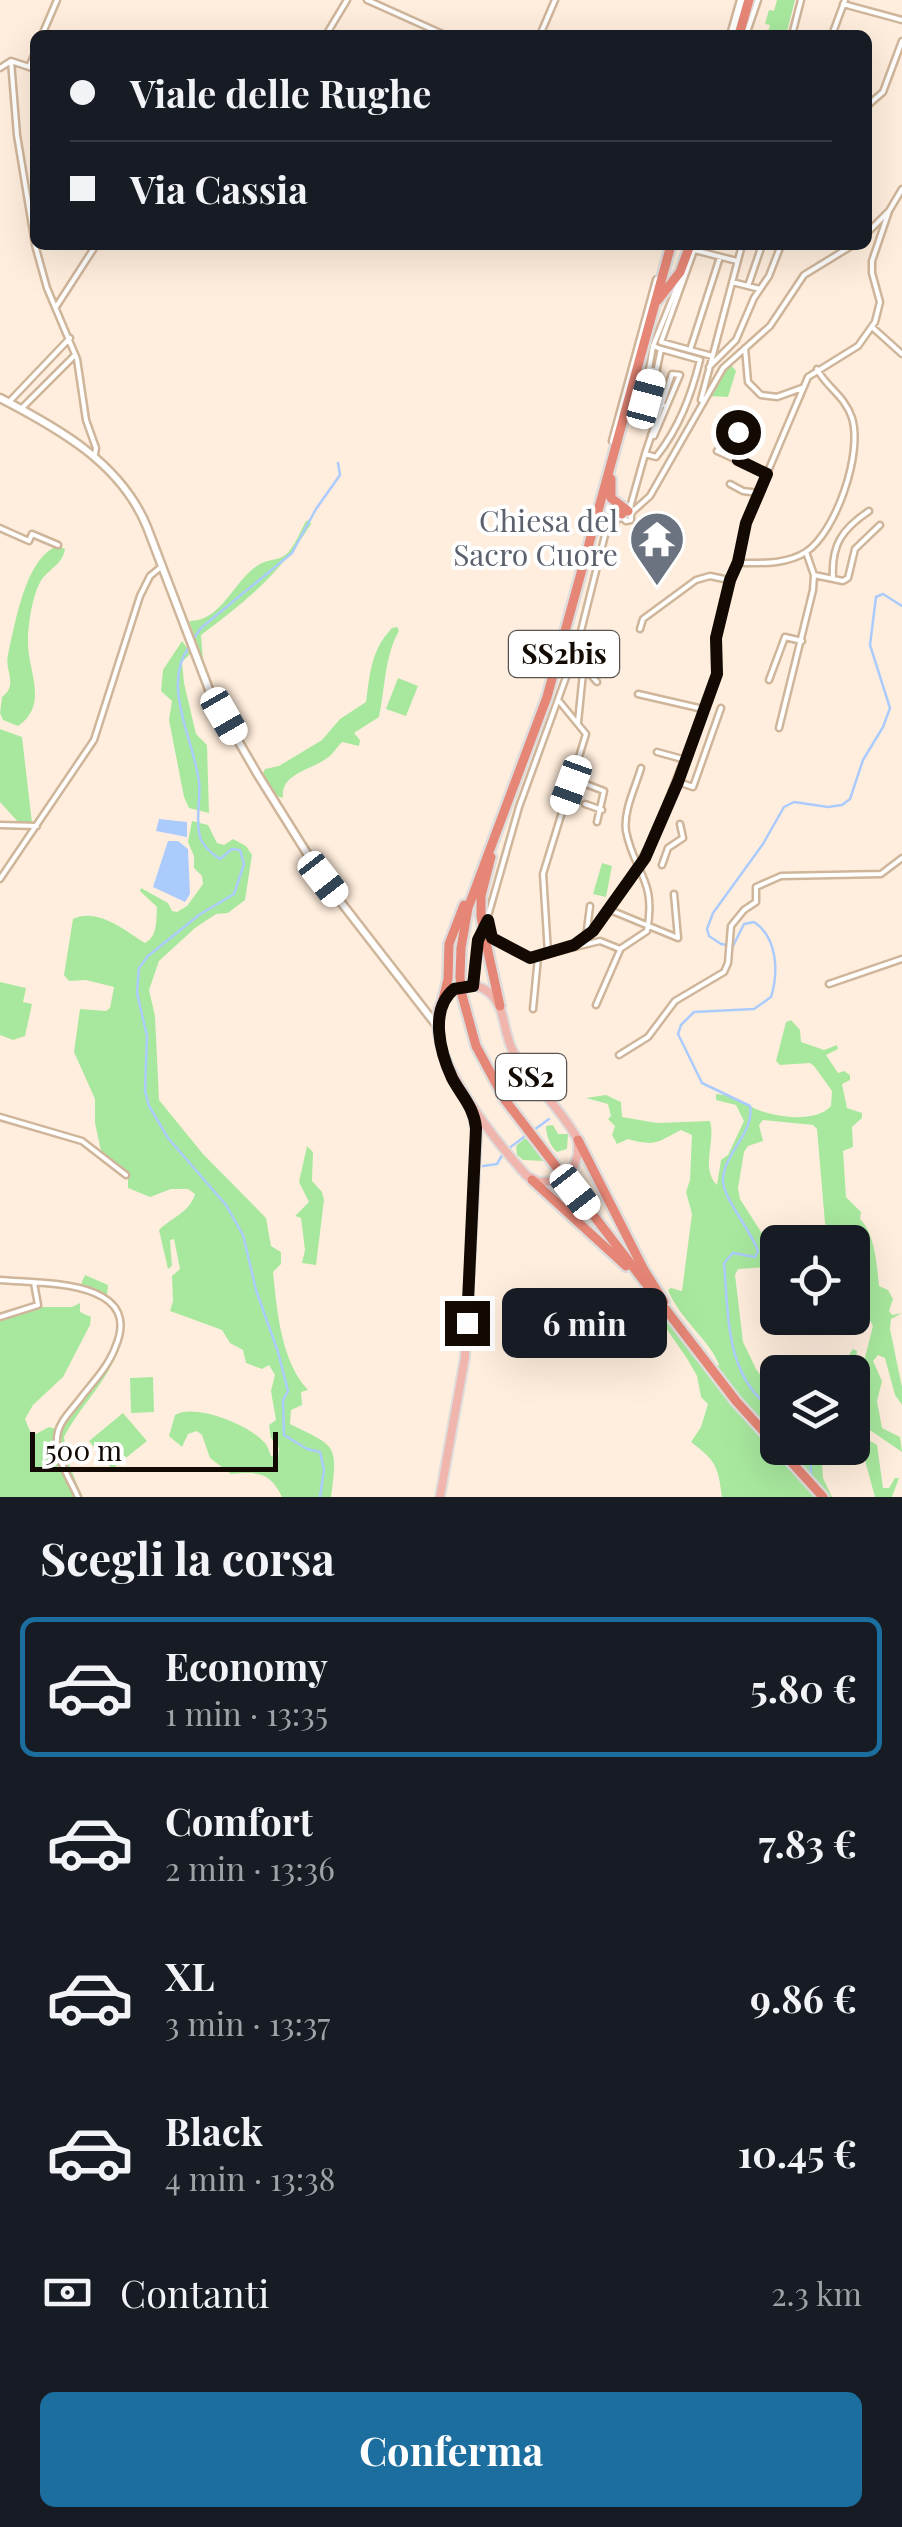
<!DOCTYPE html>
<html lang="it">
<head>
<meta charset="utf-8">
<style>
  :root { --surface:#171b24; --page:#20242c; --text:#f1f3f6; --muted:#9ea1a6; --line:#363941; --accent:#1c6e9f }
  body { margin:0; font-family:"Playfair Display",serif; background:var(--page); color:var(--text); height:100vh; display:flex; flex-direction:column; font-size:38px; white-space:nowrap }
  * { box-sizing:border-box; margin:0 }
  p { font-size:32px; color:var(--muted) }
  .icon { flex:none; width:55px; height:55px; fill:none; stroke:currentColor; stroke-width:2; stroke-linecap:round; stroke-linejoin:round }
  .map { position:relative; height:1497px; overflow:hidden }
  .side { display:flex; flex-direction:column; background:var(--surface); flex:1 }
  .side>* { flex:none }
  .guide { position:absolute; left:30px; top:30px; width:842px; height:220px; border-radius:15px; box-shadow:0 10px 40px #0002; display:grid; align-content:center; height:220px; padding:0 40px; background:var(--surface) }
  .buttons { position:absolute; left:760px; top:1225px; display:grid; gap:20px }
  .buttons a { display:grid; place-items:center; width:110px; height:110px; border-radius:15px; background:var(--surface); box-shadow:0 10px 40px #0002; font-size:50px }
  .scale { position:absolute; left:30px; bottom:25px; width:248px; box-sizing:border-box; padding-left:10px; border:5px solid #120a03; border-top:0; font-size:28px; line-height:35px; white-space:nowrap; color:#120a03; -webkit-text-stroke:8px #fff; paint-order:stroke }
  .end { position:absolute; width:45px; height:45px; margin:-22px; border:12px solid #120a03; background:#fff; box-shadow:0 0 0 5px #fff }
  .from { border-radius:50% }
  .bubble { position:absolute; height:70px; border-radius:15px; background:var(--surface); box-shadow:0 10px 40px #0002; font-size:32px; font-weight:700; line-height:70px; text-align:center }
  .car { position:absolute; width:30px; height:60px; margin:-30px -15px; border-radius:12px; box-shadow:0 0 8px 2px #0007; background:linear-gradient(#fff 24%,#345 0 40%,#fff 0 76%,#345 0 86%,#fff 0) }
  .guide b { display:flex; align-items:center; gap:35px; height:95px; font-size:38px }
  .guide b+b { border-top:2px solid var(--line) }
  .guide i { width:25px; height:25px; background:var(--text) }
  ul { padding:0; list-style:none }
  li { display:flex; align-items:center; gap:30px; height:140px; margin:0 20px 15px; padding:0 20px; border:5px solid transparent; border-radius:15px }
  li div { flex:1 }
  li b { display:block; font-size:38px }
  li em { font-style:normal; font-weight:700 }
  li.on { border-color:var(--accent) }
  li>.icon { width:90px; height:90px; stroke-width:1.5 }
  h2 { padding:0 40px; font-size:45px; line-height:120px }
  .pay { display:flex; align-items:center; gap:25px; height:110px; padding:0 40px; font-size:38px }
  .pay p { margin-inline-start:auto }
  .button { display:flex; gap:20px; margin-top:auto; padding:20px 40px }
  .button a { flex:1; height:115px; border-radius:15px; background:var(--accent); color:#fff; font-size:40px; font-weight:700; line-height:115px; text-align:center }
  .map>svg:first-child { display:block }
</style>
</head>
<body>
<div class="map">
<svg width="902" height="1497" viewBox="0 0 902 1497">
  <rect width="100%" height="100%" fill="#fed"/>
  <path fill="#a8e89e" d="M777 0H795L786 35H767L770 25 765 24 769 10 774 11Z
    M731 365 736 371 728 397 707 396 722 373Z
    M310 520 311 524C281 572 247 601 201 635L203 660 189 621C223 622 235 576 262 563 273 558 282 561 290 550 297 541 301 530 306 521Z
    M59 546 65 549C63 563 51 568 42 579 33 592 28 624 28 640 27 671 50 704 18 726L3 720 0 713 2 697C19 684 4 671 8 655 15 625 26 554 59 546Z
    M397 627 399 631C385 654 385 689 379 717L354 733 360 740 359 746 342 742C338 746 335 751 331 755 315 770 280 772 283 798L274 795 263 773 265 769 279 766 322 740 340 719 366 702C370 673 371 650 392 628Z
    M182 641 191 653 182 662 184 683 196 734 207 745 209 813 189 808 184 797 169 720 172 701 161 691 163 670Z
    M398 678 418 686 406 716 386 709Z
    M0 729 22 737 32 823 18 822 0 802Z
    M192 821 208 825 217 843 224 845 233 839 246 846 252 855 245 900 228 913 216 914 195 928 159 961 149 990 155 1016 159 1100 203 1154 266 1218 271 1246 281 1252V1264L273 1272C277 1311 281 1361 308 1390L301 1392 302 1405 291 1410 290 1424C337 1447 338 1444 331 1497H282C270 1471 257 1472 231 1474L210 1458 202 1435 197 1431 188 1434 182 1447 169 1436 175 1415C195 1403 249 1425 264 1442 268 1446 269 1451 271 1456L278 1458 279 1448 271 1438 269 1425 276 1420 271 1391 275 1375 269 1365 262 1369 246 1363 243 1350 230 1343 222 1330 170 1311 173 1301 172 1276 180 1269 174 1239 170 1240 172 1266 168 1269 159 1230C171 1218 190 1212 195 1194L188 1189H171L150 1197 128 1188V1174L101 1151 95 1123V1099L74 1052 80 1009 106 1011 110 1008 114 987 86 980 69 981 64 975 73 919C97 907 125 930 145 943 158 936 156 920 157 907L140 891 141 888 168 903 172 911 177 912 187 906 203 884 202 876 194 868V856L188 842Z
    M602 863 612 866 606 897 593 894Z
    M0 982 26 988 23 1002 32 1004 25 1036 13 1040 0 1035Z
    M791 1020 800 1030 801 1042 824 1050 837 1045 838 1049 826 1055 838 1073 844 1071 850 1075V1080L842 1084 847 1108 862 1113V1118L852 1127 853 1147 843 1151 846 1197 861 1212 860 1219C875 1234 877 1265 879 1286L888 1290 893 1299 889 1311 892 1315 902 1313 891 1319 890 1329 902 1387V1405L895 1395 885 1358 878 1355 873 1361 882 1381 877 1401 882 1428 900 1437 902 1452 858 1422 852 1372H837L853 1349 857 1351 855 1366 862 1369 873 1326 853 1289 852 1242H834L825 1223 817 1129 813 1125 763 1120 759 1125 763 1141 748 1146 744 1152 738 1188 740 1199 763 1235 778 1242 773 1262 767 1267 738 1269 735 1275 743 1342 756 1369 777 1398 778 1448H821L823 1478 832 1497H722C718 1466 716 1461 691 1442L701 1427 708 1404 701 1397 697 1376 688 1360 644 1296 647 1293 652 1296 711 1370 719 1365C711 1342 679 1318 668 1290L671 1288 682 1291 692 1214 686 1192 690 1180 692 1135 681 1130C657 1142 656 1147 628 1139L617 1144 612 1135 615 1126 608 1119 611 1116 608 1104 586 1098 606 1095 621 1102 622 1117 657 1123 710 1121C716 1144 700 1167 717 1185L721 1160 728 1155 744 1121 736 1105 716 1100V1094C740 1096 744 1105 761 1111 780 1118 817 1122 831 1106L832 1091 814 1066 810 1063 780 1065 776 1061 786 1022Z
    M553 1125 558 1134H568L567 1149 557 1152C550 1146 546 1135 546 1126Z
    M532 1138 544 1156 543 1161 523 1160 517 1155 516 1146 524 1139Z
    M307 1146 313 1152 312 1181 322 1192 324 1200 316 1265 302 1263 305 1250 301 1218 295 1216 309 1202 299 1182Z
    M85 1275 108 1285 107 1295C148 1348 88 1390 64 1437L67 1459 82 1497H0V1319L39 1307H72L80 1303V1312L91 1317 90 1325 63 1377 33 1405 25 1419 32 1436 49 1427 60 1430C83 1399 138 1345 113 1306 106 1293 96 1288 81 1284Z
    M153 1377 154 1412 131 1413 130 1378Z
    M123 1413 147 1441 112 1469 89 1441Z
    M853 1431 877 1445 883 1488H889L895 1478H899L892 1497H875L863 1453 848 1448H852Z"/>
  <path fill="#accbfd" d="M159 819 187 822V837L156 831Z
    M168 841H178L188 849 190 894 185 902 153 887Z"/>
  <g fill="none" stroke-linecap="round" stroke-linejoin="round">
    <path stroke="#accbfd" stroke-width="2.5" d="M192 641 201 628 292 553 316 509 340 475 338 463
      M189 647C161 686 194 740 199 782 201 801 195 818 200 837 202 845 213 855 220 859L232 849 240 850 244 864 234 894 199 915 148 956 139 968 137 993 147 1036 145 1091 149 1106 168 1138 226 1205 243 1235 256 1290 278 1352 288 1391 283 1400 284 1435 307 1449 320 1452 324 1470 320 1497
      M534 1130 549 1119
      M483 1166 497 1164 504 1152 528 1134
      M778 1413C725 1381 729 1319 724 1263L733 1253 755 1257 758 1251C751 1230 722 1197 723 1180 724 1152 755 1133 750 1106L702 1083 678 1034 681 1025 694 1012 754 1009 771 997C779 971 777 937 754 922L744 924 733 946 721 944 709 936 707 929 713 913 763 844 784 807 794 802 828 807 842 805 850 799 863 760 883 727 890 708 870 645 876 597 883 594 902 606
      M810 1448 811 1476
      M810 1489 815 1497"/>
    <g stroke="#cfb59a" stroke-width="9">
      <path id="street" d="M367 0 445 35
        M843 4 902 20
        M42 35 57 0
        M326 35 347 0
        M540 35 555 0
        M746 35 758 0
        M792 35 801 0
        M832 35 845 0
        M11 61 17 135 35 244
        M29 67 35 53
        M0 68 11 61 35 69
        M868 105 883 92 902 41
        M868 232 889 211
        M35 245 47 288 77 359 86 420 96 448 95 454
        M696 245 661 342 712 356
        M694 250 737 261
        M732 282 760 289
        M748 286 762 245
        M56 307 96 245
        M872 327 902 354
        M653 346 681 277
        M745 348 748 382 761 395 777 397 802 388
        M661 349 700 360C691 396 679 428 656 457L645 454 672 374
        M690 350 720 257
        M709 367 736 340 754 298 769 276 781 245
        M657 368 661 349
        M657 371 649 369 653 346 661 349
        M645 399 643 393 649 369
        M645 399 653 370
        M645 399 663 405
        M701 400 742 245
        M9 402 70 338
        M21 409 74 356
        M737 417 734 425 745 438 738 461
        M651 435 654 436 680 375 672 374
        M717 451 767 474
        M730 484 743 491 759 493
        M629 511 645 454
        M622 517 626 521 631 520V513L650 496 723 368 770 326 804 275 853 245
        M0 528 29 541 32 534 58 545
        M738 563C759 563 786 565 806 552 836 532 863 453 852 418 845 396 827 388 817 369
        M814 575 843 581 848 578 855 549 880 525
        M833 578C831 545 842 529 869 511
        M640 629 643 619 696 580 710 576 729 580
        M769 680 785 637 802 641
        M638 694 703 709
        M578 722 583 673H589L597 682
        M779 728 813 590 814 575 806 552
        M657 752 686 760
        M573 779 604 791 597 822
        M678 782 693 787 721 708
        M585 804 602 810
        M0 825 37 826
        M662 865 668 848 683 838 680 824
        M0 879 94 740 140 596 150 576 161 567
        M610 910 678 938 674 894
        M486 923 519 807 577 647 605 535 622 514
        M488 924 492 938 530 958 600 941 620 949 647 931C657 879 634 873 626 831 623 811 636 786 641 768
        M586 938 590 906
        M574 945 593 931 610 910 653 840 717 674V638L746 523 808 377 858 346 875 322 880 302 872 273V261L889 211 902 189
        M548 953 543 874 586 734 559 701
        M829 984 902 959
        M473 985 481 931
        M596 1005 620 950
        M533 1009 538 957
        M619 1055 648 1037 675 1001 724 972 728 963 731 926 744 910 756 902V887L781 876 881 874 902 858
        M0 1117 82 1141 126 1175
        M0 1280C39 1284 146 1278 115 1348 108 1367 92 1383 80 1399 71 1411 57 1423 57 1439 55 1457 71 1481 78 1497
        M0 1317 38 1305 34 1283"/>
    </g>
    <g stroke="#cfb59a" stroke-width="11">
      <path id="secondary" d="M731 35 741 0
        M0 398C58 428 121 463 147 527L210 692 258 775 323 879 437 1026
        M613 441 657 280"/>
    </g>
    <g stroke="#dedddc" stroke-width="12">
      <path id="primary" d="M555 1181 539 1182 527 1176C500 1146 401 1030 451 991 461 983 476 983 487 991 507 1005 502 1033 514 1053 532 1084 561 1108 578 1140V1154L574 1166
        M440 1497 465 1357 477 1136 472 1110"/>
    </g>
    <g stroke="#dedddc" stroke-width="14">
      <path id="highway" d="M739 35 749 0
        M658 300 680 272 690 245
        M611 479V498L628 511
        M598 529 615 512 622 514
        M481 916V896L491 857
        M485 938 500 1006
        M460 977 461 948 468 908 547 697 671 245
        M462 995 476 1046 505 1100 736 1401 823 1497
        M443 999 448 979 449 944 464 905
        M578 1140 644 1270 664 1302
        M532 1180 626 1266"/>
    </g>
    <use href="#street" stroke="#fff" stroke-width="4"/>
    <use href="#secondary" stroke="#fff" stroke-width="6"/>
    <use href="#primary" stroke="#f0b6ad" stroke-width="8"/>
    <use href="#highway" stroke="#e68676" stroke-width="9"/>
    <g stroke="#dedddc" stroke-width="12" stroke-linecap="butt">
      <path id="primary-bridge" d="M555 1181 574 1166"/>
    </g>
    <g stroke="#dedddc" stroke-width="14" stroke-linecap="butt">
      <path id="highway-bridge" d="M481 916 485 938
        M460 977 462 995"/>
    </g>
    <use href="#primary-bridge" stroke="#f0b6ad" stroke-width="8"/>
    <use href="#highway-bridge" stroke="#e68676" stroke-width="9"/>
  </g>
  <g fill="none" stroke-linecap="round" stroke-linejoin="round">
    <path stroke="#120a03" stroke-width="12" d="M467 1323 476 1128C474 1107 461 1095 452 1078 440 1052 429 1010 454 989L473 986 478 940 488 920 492 938 530 958 574 945 593 931 645 858 678 782 717 674 716 638 730 580 738 562 746 523 767 474 738 460 745 438 738 432"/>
  </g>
  <defs>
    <g id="temple-pin" transform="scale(2.875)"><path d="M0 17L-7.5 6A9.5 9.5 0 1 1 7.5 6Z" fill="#6b7280" stroke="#fff"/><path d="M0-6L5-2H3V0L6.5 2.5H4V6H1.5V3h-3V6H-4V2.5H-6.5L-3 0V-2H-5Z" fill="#fff"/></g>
  </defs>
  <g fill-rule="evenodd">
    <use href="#temple-pin" x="657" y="539"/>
  </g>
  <g text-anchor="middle" stroke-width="8" stroke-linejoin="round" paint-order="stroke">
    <g fill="#fff" stroke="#59544f" stroke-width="2.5">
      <rect x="509" y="631" width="110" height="46" rx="8"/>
      <rect x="496" y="1054" width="70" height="46" rx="8"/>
    </g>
    <g font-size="28" font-weight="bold" fill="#120a03">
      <text x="564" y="664">SS2bis</text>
      <text x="531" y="1087">SS2</text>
    </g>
    <g font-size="30" fill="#5b616d" stroke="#fff" text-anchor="end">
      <text x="618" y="532">Chiesa del<tspan x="618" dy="34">Sacro Cuore</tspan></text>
    </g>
  </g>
</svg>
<div class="buttons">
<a><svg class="icon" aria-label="locate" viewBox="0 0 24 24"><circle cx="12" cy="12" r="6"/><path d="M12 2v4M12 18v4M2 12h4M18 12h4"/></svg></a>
<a><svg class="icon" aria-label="layers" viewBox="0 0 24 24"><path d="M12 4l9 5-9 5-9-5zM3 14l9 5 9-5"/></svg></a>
</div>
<div class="scale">500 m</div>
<i class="end from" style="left:738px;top:432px"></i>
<i class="end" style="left:467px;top:1323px"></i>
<div class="bubble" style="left:502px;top:1288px;width:165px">6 min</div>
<i class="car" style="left:646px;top:399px;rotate:15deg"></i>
<i class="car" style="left:224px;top:716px;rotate:150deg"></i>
<i class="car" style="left:571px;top:785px;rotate:200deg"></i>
<i class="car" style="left:323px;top:879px;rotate:142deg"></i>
<i class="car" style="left:575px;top:1192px;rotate:142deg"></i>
<div class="guide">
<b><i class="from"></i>Viale delle Rughe</b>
<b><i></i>Via Cassia</b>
</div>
</div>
<section class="side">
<h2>Scegli la corsa</h2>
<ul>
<li class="on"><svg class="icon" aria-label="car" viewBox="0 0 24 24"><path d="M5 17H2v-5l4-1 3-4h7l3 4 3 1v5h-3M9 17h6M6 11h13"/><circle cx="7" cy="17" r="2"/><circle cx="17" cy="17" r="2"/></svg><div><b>Economy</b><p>1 min · 13:35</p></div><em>5.80 €</em></li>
<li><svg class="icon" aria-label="car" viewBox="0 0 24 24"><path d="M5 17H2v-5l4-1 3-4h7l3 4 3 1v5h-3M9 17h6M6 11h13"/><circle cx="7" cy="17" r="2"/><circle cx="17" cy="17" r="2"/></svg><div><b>Comfort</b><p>2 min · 13:36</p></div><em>7.83 €</em></li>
<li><svg class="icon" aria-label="car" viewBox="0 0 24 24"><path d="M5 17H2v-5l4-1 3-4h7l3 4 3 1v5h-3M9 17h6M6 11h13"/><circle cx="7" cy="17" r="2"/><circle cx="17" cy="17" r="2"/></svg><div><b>XL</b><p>3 min · 13:37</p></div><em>9.86 €</em></li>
<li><svg class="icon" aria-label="car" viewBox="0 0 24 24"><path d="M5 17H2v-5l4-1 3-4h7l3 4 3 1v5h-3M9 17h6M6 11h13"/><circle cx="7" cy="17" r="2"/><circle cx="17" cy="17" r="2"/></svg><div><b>Black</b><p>4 min · 13:38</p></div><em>10.45 €</em></li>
</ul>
<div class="pay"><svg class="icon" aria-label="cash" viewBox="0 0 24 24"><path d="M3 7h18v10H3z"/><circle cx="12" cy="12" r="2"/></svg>Contanti<p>2.3 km</p></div>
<div class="button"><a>Conferma</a></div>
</section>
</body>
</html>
